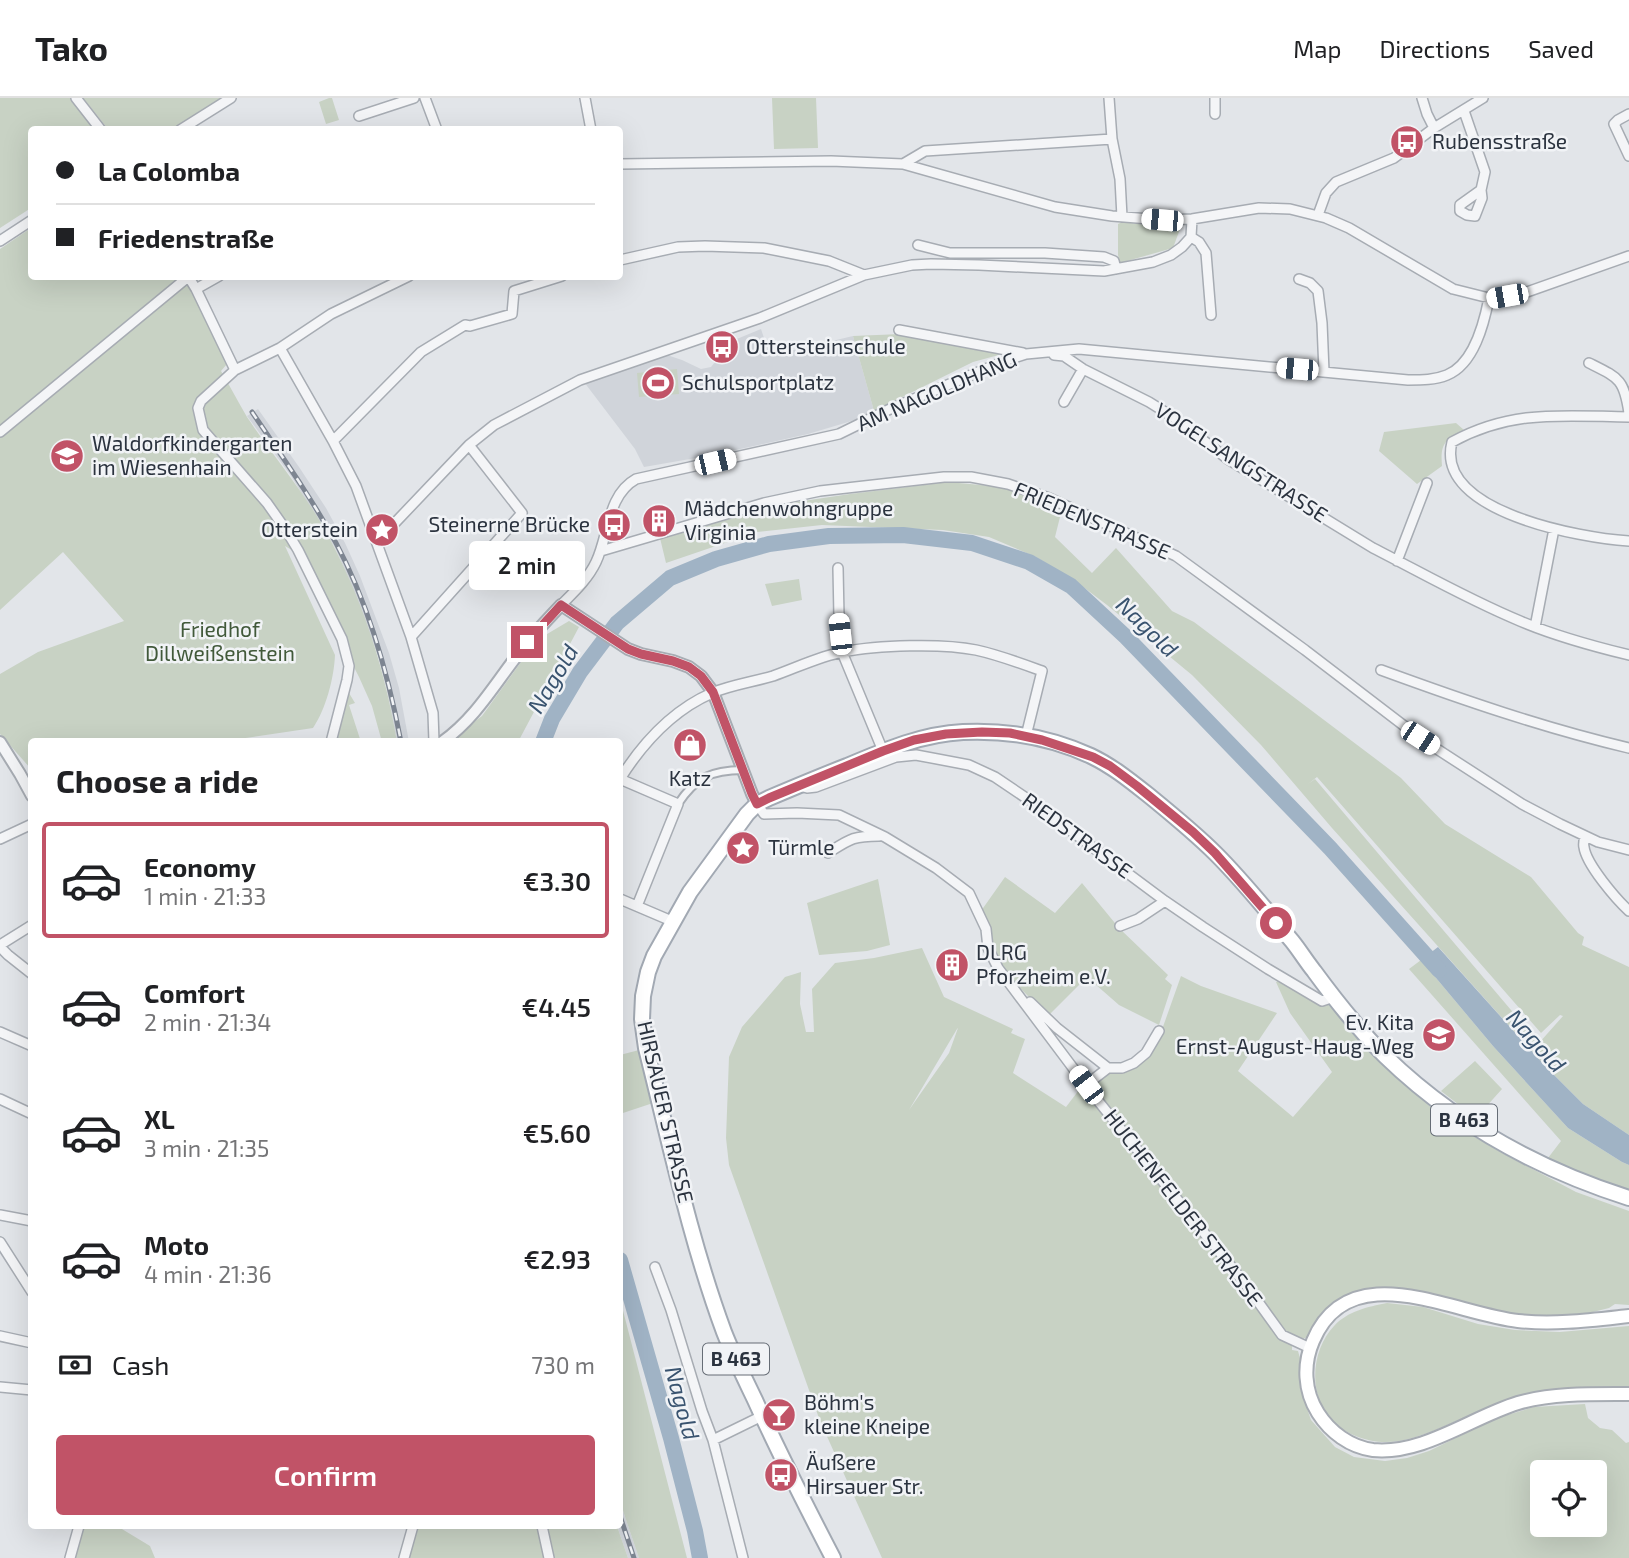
<!DOCTYPE html>
<html lang="en">
<head>
<meta charset="utf-8">
<style>
  :root { --surface:#fff; --page:#f2f2f2; --text:#202124; --muted:#757577; --line:#e0e0e0; --accent:#c15367 }
  body { margin:0; font-family:"Exo 2",sans-serif; background:var(--page); color:var(--text); height:100vh; display:flex; flex-direction:column; font-size:26px; white-space:nowrap }
  * { box-sizing:border-box; margin:0 }
  p { font-size:23px; color:var(--muted) }
  .icon { flex:none; width:38px; height:38px; fill:none; stroke:currentColor; stroke-width:2; stroke-linecap:round; stroke-linejoin:round }
  .map { position:relative; flex:1; overflow:hidden }
  .side { position:absolute; left:28px; top:640px; width:595px; height:791px; display:flex; flex-direction:column; background:var(--surface); border-radius:7px; box-shadow:0 7px 28px #0002 }
  .side>* { flex:none }
  .banner { position:absolute; left:28px; top:28px; width:595px; height:154px; border-radius:7px; box-shadow:0 7px 28px #0002; display:grid; align-content:center; height:154px; padding:0 28px; background:var(--surface) }
  .tools { position:absolute; left:1530px; top:1362px; display:grid; gap:14px }
  .tools a { display:grid; place-items:center; width:77px; height:77px; border-radius:7px; background:var(--surface); box-shadow:0 7px 28px #0002; font-size:35px }
  .end { position:absolute; width:32px; height:32px; margin:-16px; border:9px solid #c15367; background:#fff; box-shadow:0 0 0 4px #fff }
  .from { border-radius:50% }
  .bubble { position:absolute; height:49px; border-radius:7px; background:var(--surface); box-shadow:0 7px 28px #0002; font-size:23px; font-weight:600; line-height:49px; text-align:center }
  .car { position:absolute; width:21px; height:42px; margin:-21px -10px; border-radius:9px; box-shadow:0 0 5px 2px #0007; background:linear-gradient(#fff 24%,#345 0 40%,#fff 0 76%,#345 0 86%,#fff 0) }
  .banner b { display:flex; align-items:center; gap:24px; height:66px; font-size:26px }
  .banner b+b { border-top:2px solid var(--line) }
  .banner i { width:18px; height:18px; background:var(--text) }
  ul { padding:0; list-style:none }
  li { display:flex; align-items:center; gap:21px; height:116px; margin:0 14px 10px; padding:0 14px; border:4px solid transparent; border-radius:7px }
  li div { flex:1 }
  li b { display:block; font-size:26px }
  li em { font-style:normal; font-weight:600 }
  li.on { border-color:var(--accent) }
  li>.icon { width:63px; height:63px; stroke-width:1.5 }
  h2 { padding:0 28px; font-size:32px; line-height:84px }
  .pay { display:flex; align-items:center; gap:18px; height:77px; padding:0 28px; font-size:26px }
  .pay p { margin-inline-start:auto }
  .button { display:flex; gap:14px; margin-top:auto; padding:14px 28px }
  .button a { flex:1; height:80px; border-radius:7px; background:var(--accent); color:#fff; font-size:28px; font-weight:600; line-height:80px; text-align:center }
  header { display:flex; align-items:center; gap:42px; box-sizing:border-box; height:98px; padding:0 35px; background:var(--surface); border-bottom:2px solid var(--line) }
  header strong { font-size:33px }
  nav { display:flex; gap:38px; margin-inline-start:auto; font-size:24px }
  .map>svg:first-child { display:block }
</style>
</head>
<body>
<header>
<strong>Tako</strong>
<nav><a>Map</a><a>Directions</a><a>Saved</a></nav>
</header>
<div class="map">
<svg width="1629" height="1460" viewBox="0 0 1629 1460">
  <rect width="100%" height="100%" fill="#e2e5e9"/>
  <path fill="#d0d4da" d="M761 231 768 252H794L853 238 874 313 855 322 808 336 713 357 644 369 635 351 584 284 645 263 667 257 682 262 701 271 711 269 732 243Z
    M258 311 299 369 326 410 345 445 360 478 389 555 399 590 409 644H397L387 592 378 558 349 481 335 450 291 378 247 318Z
    M620 1404 639 1460H628L617 1428H620Z"/>
  <path fill="#c8d2c4" fill-rule="evenodd" d="M0 0H72L96 31 32 32 31 110 0 130Z
    M83 0H225L172 32 108 31Z
    M329 0H332L339 22 326 26 319 4Z
    M772 0H816L818 50 774 51Z
    M1122 124 1180 131 1173 150 1120 165 1118 157V126Z
    M31 130 32 178 184 179 0 332V151Z
    M188 184 227 266 221 273C230 288 238 304 247 319 269 352 294 382 315 415 357 484 384 564 397 644H382L372 608 359 579 295 454 285 448 335 557C334 580 326 611 313 630L218 644H32L31 671 0 636V576L38 554 124 523 63 454 0 512V336Z
    M901 236 1006 255 973 264 874 313 853 238Z
    M677 271 679 296 639 299 637 275Z
    M1456 325 1464 332C1445 341 1440 346 1442 368L1417 386 1379 353 1384 334Z
    M948 384 1002 389 1035 402 1061 415 1055 439 1092 475 1116 450 1172 513 1194 524 1401 680 1445 726 1531 779 1578 835 1584 839 1582 847 1629 869V1037L1583 1006 1546 969 1332 730 1261 647 1192 577 1107 507 1074 482 1036 459 989 439 943 432 822 427 757 434 666 465 660 440 770 408 850 396ZM1317 679 1541 935 1560 917 1563 918 1539 945 1315 681 1308 686Z
    M799 481 802 502 772 508 765 486Z
    M569 523 579 529 518 644H447L482 618 537 542Z
    M349 595 355 605 349 607 361 644H337L348 596Z
    M1005 779 1055 815 1082 785 1119 830 1168 877 1165 881 1172 887 1159 927 1119 907 1087 879 1048 918 1010 880 998 861 981 813Z
    M878 781 890 847 867 853 819 857 807 805Z
    M922 850 944 899 1013 931 1011 935 1025 941 1013 975 1066 1009 1082 988 1109 973H1123L1140 966 1159 940 1181 878 1201 888 1277 915 1238 973 1293 1019 1332 974 1290 915 1276 884 1281 882 1327 905 1350 931 1441 1019 1502 1055 1576 1094 1629 1113V1207L1615 1206 1609 1210 1589 1215 1549 1218 1513 1216 1402 1190 1376 1189 1357 1194 1341 1202 1325 1215 1307 1239 1292 1246V1252L1298 1253 1300 1260V1290L1311 1322 1335 1349 1354 1359 1385 1363 1407 1360 1429 1353 1497 1320 1534 1309 1585 1306 1588 1320 1600 1330 1612 1332 1626 1345 1629 1344V1460H882L820 1323 729 1067 726 1040 729 959 742 929 785 879 801 874 800 906 806 934H814L812 891 835 865 874 860ZM958 930 949 955 909 1012 957 931ZM1542 1374H1594V1426H1542Z
    M1421 862 1493 948 1568 1030 1622 1064 1629 1067V1093L1605 1085 1548 1060 1561 1043 1409 871Z
    M643 951 656 1004 620 1016V957Z
    M1475 963 1502 991 1476 1020 1441 993Z
    M620 1201 687 1460H639L620 1404Z
    M1387 1205 1423 1209 1478 1226 1515 1232 1560 1234 1629 1228V1289C1590 1289 1551 1289 1513 1300 1473 1311 1422 1346 1382 1344 1362 1343 1339 1333 1327 1317 1308 1290 1313 1250 1334 1228 1348 1213 1367 1209 1387 1205Z
    M79 1428H117L150 1448 155 1460H70Z
    M417 1428H617L628 1460H409Z"/>
  <path fill="#a0b3c5" d="M1438 849 1546 969 1583 1006 1629 1037V1067L1622 1064 1568 1030 1493 948 1421 862Z"/>
  <g fill="none" stroke-linecap="round" stroke-linejoin="round">
    <path stroke="#a0b3c5" stroke-width="16" d="M543 644 552 621 580 574 617 525 670 480 716 461 769 446 829 438 903 437 972 445 1029 464 1071 488 1126 539 1330 750 1439 872
      M620 1162 671 1340 695 1433 700 1460"/>
    <g stroke="#a7acb3" stroke-width="10">
      <path id="pedestrian" d="M678 706C695 680 711 672 743 672"/>
    </g>
    <g stroke="#a7acb3" stroke-width="12">
      <path id="minor" d="M76 0 101 32
        M425 0 437 32
        M585 0 591 32
        M1109 0 1112 41 1120 81 1122 119
        M1215 0V16
        M1422 0 1427 16 1434 30
        M1464 13 1485 74 1481 92 1460 107V113L1467 117 1475 118 1482 100 1481 92
        M1629 16 1618 22 1614 26 1629 58
        M359 18 414 0
        M180 32 231 0
        M620 66 831 63 903 66 1055 109 1112 118 1162 122 1192 121 1259 110 1290 111 1326 120 1349 130 1453 191 1489 200 1524 195 1629 158
        M903 66 925 53 1112 41
        M1318 117 1326 95 1336 84 1394 60 1434 30 1483 0
        M1191 139 1199 144 1206 155 1211 217
        M0 143 32 122
        M918 147 950 155H1045L1104 159 1114 163 1116 171
        M620 162 678 149 705 148 764 150 829 163 864 177
        M188 178 196 191 235 272
        M1299 181 1310 185 1318 193 1322 225 1324 274
        M196 191 219 178
        M899 232 1023 255
        M280 250 331 216 409 178
        M1054 257 1064 258 1083 271 1149 304 1173 319 1229 362 1373 450C1422 475 1469 502 1520 523 1555 538 1592 548 1629 557
        M1589 265C1619 280 1624 281 1629 315
        M1064 304 1083 271
        M1629 319C1563 318 1512 311 1452 344 1434 414 1581 440 1629 443
        M0 334 188 179
        M333 343 421 254 465 227 470 228 512 216 514 193 562 178
        M391 429 384 424C376 425 375 428 375 436L380 441H385L390 437 391 429 469 347 494 327 580 282 760 220 864 177 912 167 931 166 979 167 1104 173 1153 164 1171 157 1182 149 1191 139 1192 121
        M601 453 764 405 820 393 944 379H971L1008 386 1049 400 1176 458 1305 552 1420 640 1457 664 1522 706 1560 726 1598 744 1629 752
        M1397 463 1427 385
        M838 470 839 519 842 554 883 653
        M561 507C574 494 588 481 596 464 609 437 607 397 636 381L839 336 890 311 1007 262 1026 256 1079 251 1408 282C1422 282 1435 282 1447 277 1474 266 1484 226 1489 200
        M1535 529 1554 431
        M411 539 522 415 469 347
        M1381 572C1463 602 1544 630 1629 650
        M331 644 347 582 349 568 342 541 298 452 286 432 267 405 203 332 198 310 201 303 235 272 280 250 333 343 356 388 411 539 433 615 434 644
        M620 681C642 646 673 612 712 595 731 587 753 584 773 578 796 570 820 558 843 554 877 547 943 545 976 552 999 557 1020 565 1042 573L1026 638
        M620 681 678 706 637 808
        M803 689 807 690 816 689 896 659 916 657 969 667 995 679 1032 704 1165 803 1203 829 1268 871 1322 903 1334 899
        M757 706 764 716 797 715 839 717 885 739 936 770 969 795 986 831 988 850 998 870 1091 994 1246 1187 1282 1237 1310 1250
        M1585 738C1584 742 1583 746 1584 749 1586 766 1616 801 1629 813
        M0 741 32 726
        M828 755C850 741 853 738 879 738
        M620 801 674 824
        M1120 828 1138 821 1165 803
        M0 847 32 827
        M0 849 8 857 32 876
        M1030 904 1057 930 1108 970H1122L1134 965 1146 955 1159 933
        M0 934 32 948
        M1086 987 1108 970
        M0 1001 32 1016
        M0 1117 32 1123
        M0 1144 32 1194
        M655 1169 671 1212 702 1313 713 1342 743 1460
        M0 1238 32 1245
        M0 1289 32 1292
        M713 1342 762 1318
        M542 1428 549 1460
        M70 1460 79 1428
        M404 1460 413 1428"/>
    </g>
    <g stroke="#a7acb3" stroke-width="14">
      <path id="tertiary" d="M0 644 20 676 32 698
        M442 644C479 618 499 578 528 544 538 531 550 519 561 507L628 551 641 556 673 563 689 569 701 578 713 594 752 696 757 706"/>
    </g>
    <g stroke="#a7acb3" stroke-width="16">
      <path id="secondary" d="M1629 1218C1592 1222 1555 1227 1518 1223 1453 1216 1350 1156 1313 1243 1303 1266 1304 1293 1318 1315 1330 1334 1350 1349 1373 1352 1423 1357 1472 1319 1518 1305 1553 1295 1593 1296 1629 1296"/>
    </g>
    <g stroke="#a2a9b3" stroke-width="18">
      <path id="primary" d="M833 1460C806 1408 779 1355 755 1302 744 1279 733 1257 724 1234 690 1142 670 1045 646 950L642 921 643 898 648 874 654 858 690 794 747 716 757 706 769 700C795 689 821 678 847 668 885 652 922 636 963 634 1007 632 1052 640 1091 658 1114 669 1133 685 1152 700 1174 718 1196 736 1216 756 1243 783 1268 814 1292 843 1300 853 1306 863 1314 873 1336 903 1359 932 1385 958 1454 1025 1538 1071 1629 1100"/>
    </g>
    <use href="#pedestrian" stroke="#f4f5f7" stroke-width="6"/>
    <use href="#minor" stroke="#f4f5f7" stroke-width="9"/>
    <use href="#tertiary" stroke="#f4f5f7" stroke-width="10"/>
    <use href="#secondary" stroke="#fff" stroke-width="12"/>
    <use href="#primary" stroke="#fff" stroke-width="14"/>
    <g stroke="#7d8591" stroke-width="5">
      <path id="rail" d="M252 314C281 357 311 399 336 445 369 507 388 575 401 644
        M620 1418 634 1460"/>
    </g>
    <use href="#rail" stroke="#f1f3f6" stroke-width="2.5" stroke-dasharray="8" stroke-linecap="butt"/>
  </g>
  <g fill="none" stroke-linecap="round" stroke-linejoin="round">
    <path stroke="#c15367" stroke-width="9" d="M527 544 561 507 628 551 641 556 673 563 689 569 701 578 713 594 752 696 757 706 769 700 883 653 914 642 946 636 982 634 1010 635 1042 642 1093 659 1110 668 1137 688 1193 734 1215 755 1276 825"/>
  </g>
  <defs>
    <g id="bus-disc" transform="scale(1.75)"><circle r="9.5" fill="#c15367" stroke="#f1f3f6"/><path d="M-5-6H5V4H4V6H2V4H-2V6H-4V4H-5ZM-3.5-4V0h7V-4ZM-3.5 1.2v1.5H-2V1.2ZM2 1.2v1.5H3.5V1.2Z" fill="#fff"/></g>
    <g id="stadium-disc" transform="scale(1.75)"><circle r="9.5" fill="#c15367" stroke="#f1f3f6"/><path d="M0-5a6.5 5 0 1 0 0 10a6.5 5 0 1 0 0-10ZM-3.5-1.8h7v3.6h-7Z" fill="#fff"/></g>
    <g id="school-disc" transform="scale(1.75)"><circle r="9.5" fill="#c15367" stroke="#f1f3f6"/><path d="M0-5L7-2L0 1L-7-2ZM-4 1L0 2.5L4 1V4Q0 6-4 4Z" fill="#fff"/></g>
    <g id="building-disc" transform="scale(1.75)"><circle r="9.5" fill="#c15367" stroke="#f1f3f6"/><path d="M-4-6H4V6H1V3H-1V6H-4ZM-2.5-4.3h1.7v1.8h-1.7ZM.8-4.3h1.7v1.8H.8ZM-2.5-1h1.7V.8h-1.7ZM.8-1h1.7V.8H.8Z" fill="#fff"/></g>
    <g id="sight-disc" transform="scale(1.75)"><circle r="9.5" fill="#c15367" stroke="#f1f3f6"/><path d="M0-6L1.8-2.2L6-1.7L2.9 1.2L3.7 5.4L0 3.3L-3.7 5.4L-2.9 1.2L-6-1.7L-1.8-2.2Z" fill="#fff"/></g>
    <g id="shop-disc" transform="scale(1.75)"><circle r="9.5" fill="#c15367" stroke="#f1f3f6"/><path d="M-5-2.5h2.3a2.7 3.5 0 0 1 5.4 0H5L5.5 6h-11ZM-1.5-2.5h3a1.5 2.3 0 0 0-3 0Z" fill="#fff"/></g>
    <g id="bar-disc" transform="scale(1.75)"><circle r="9.5" fill="#c15367" stroke="#f1f3f6"/><path d="M-6-5H6L.8 .8V4.5H3.5V6h-7V4.5H-.8V.8Z" fill="#fff"/></g>
  </defs>
  <g fill-rule="evenodd">
    <use href="#bus-disc" x="1407" y="44"/>
    <use href="#bus-disc" x="722" y="249"/>
    <use href="#stadium-disc" x="658" y="285"/>
    <use href="#school-disc" x="67" y="358"/>
    <use href="#building-disc" x="659" y="423"/>
    <use href="#bus-disc" x="614" y="427"/>
    <use href="#sight-disc" x="382" y="432"/>
    <use href="#shop-disc" x="690" y="647"/>
    <use href="#sight-disc" x="743" y="750"/>
    <use href="#building-disc" x="952" y="867"/>
    <use href="#school-disc" x="1439" y="937"/>
    <use href="#bar-disc" x="779" y="1317"/>
    <use href="#bus-disc" x="781" y="1377"/>
  </g>
  <g text-anchor="middle" stroke-width="5" stroke-linejoin="round" paint-order="stroke">
    <g fill="#f1f3f6" stroke="#666d76" stroke-width="2">
      <rect x="1431" y="1006.5" width="66" height="31" rx="5"/>
      <rect x="703" y="1245.5" width="66" height="31" rx="5"/>
    </g>
    <g font-size="19" font-weight="bold" fill="#2b333f">
      <text x="1464" y="1029">B 463</text>
      <text x="736" y="1268">B 463</text>
    </g>
    <g font-size="21" fill="#2b333f" stroke="#f1f3f6" text-anchor="start">
      <text x="1432" y="51">Rubensstraße</text>
      <text x="746" y="256">Ottersteinschule</text>
      <text x="682" y="292">Schulsportplatz</text>
      <text x="92" y="353">Waldorfkindergarten<tspan x="92" dy="24">im Wiesenhain</tspan></text>
      <text x="684" y="418">Mädchenwohngruppe<tspan x="684" dy="24">Virginia</tspan></text>
      <text x="590" y="434" text-anchor="end">Steinerne Brücke</text>
      <text x="358" y="439" text-anchor="end">Otterstein</text>
      <text x="690" y="688" text-anchor="middle">Katz</text>
      <text x="768" y="757">Türmle</text>
      <text x="976" y="862">DLRG<tspan x="976" dy="24">Pforzheim e.V.</tspan></text>
      <text x="1414" y="932" text-anchor="end">Ev. Kita<tspan x="1414" dy="24">Ernst-August-Haug-Weg</tspan></text>
      <text x="804" y="1312">Böhm's<tspan x="804" dy="24">kleine Kneipe</tspan></text>
      <text x="806" y="1372">Äußere<tspan x="806" dy="24">Hirsauer Str.</tspan></text>
    </g>
    <g font-size="21" fill="#2b333f" stroke="#f1f3f6">
      <text transform="translate(937 294) rotate(-23)" y="7">AM NAGOLDHANG</text>
      <text transform="translate(1241 365) rotate(33)" y="7">VOGELSANGSTRASSE</text>
      <text transform="translate(1092 423) rotate(23)" y="7">FRIEDENSTRASSE</text>
      <text transform="translate(1077 738) rotate(36)" y="7">RIEDSTRASSE</text>
      <text transform="translate(665 1014) rotate(77)" y="7">HIRSAUER STRASSE</text>
      <text transform="translate(1183 1110) rotate(52)" y="7">HUCHENFELDER STRASSE</text>
    </g>
    <g font-size="21" fill="#41593a" stroke="#f1f3f6">
      <text x="220" y="539">Friedhof<tspan x="220" dy="24">Dillweißenstein</tspan></text>
    </g>
    <g font-size="23" font-style="italic" fill="#39536f" stroke="#f1f3f6">
      <text transform="translate(1147 529) rotate(44)" y="8">Nagold</text>
      <text transform="translate(553 581) rotate(-59)" y="8">Nagold</text>
      <text transform="translate(1536 943) rotate(48)" y="8">Nagold</text>
      <text transform="translate(682 1305) rotate(75)" y="8">Nagold</text>
    </g>
  </g>
</svg>
<div class="tools">
<a><svg class="icon" aria-label="locate" viewBox="0 0 24 24"><circle cx="12" cy="12" r="6"/><path d="M12 2v4M12 18v4M2 12h4M18 12h4"/></svg></a>
</div>
<i class="end from" style="left:1276px;top:825px"></i>
<i class="end" style="left:527px;top:544px"></i>
<div class="bubble" style="left:469px;top:443px;width:116px">2 min</div>
<i class="car" style="left:1162px;top:122px;rotate:275deg"></i>
<i class="car" style="left:1507px;top:198px;rotate:260deg"></i>
<i class="car" style="left:1297px;top:271px;rotate:275deg"></i>
<i class="car" style="left:715px;top:364px;rotate:77deg"></i>
<i class="car" style="left:840px;top:536px;rotate:354deg"></i>
<i class="car" style="left:1420px;top:640px;rotate:123deg"></i>
<i class="car" style="left:1086px;top:987px;rotate:323deg"></i>
<div class="banner">
<b><i class="from"></i>La Colomba</b>
<b><i></i>Friedenstraße</b>
</div>
<section class="side">
<h2>Choose a ride</h2>
<ul>
<li class="on"><svg class="icon" aria-label="car" viewBox="0 0 24 24"><path d="M5 17H2v-5l4-1 3-4h7l3 4 3 1v5h-3M9 17h6M6 11h13"/><circle cx="7" cy="17" r="2"/><circle cx="17" cy="17" r="2"/></svg><div><b>Economy</b><p>1 min · 21:33</p></div><em>€3.30</em></li>
<li><svg class="icon" aria-label="car" viewBox="0 0 24 24"><path d="M5 17H2v-5l4-1 3-4h7l3 4 3 1v5h-3M9 17h6M6 11h13"/><circle cx="7" cy="17" r="2"/><circle cx="17" cy="17" r="2"/></svg><div><b>Comfort</b><p>2 min · 21:34</p></div><em>€4.45</em></li>
<li><svg class="icon" aria-label="car" viewBox="0 0 24 24"><path d="M5 17H2v-5l4-1 3-4h7l3 4 3 1v5h-3M9 17h6M6 11h13"/><circle cx="7" cy="17" r="2"/><circle cx="17" cy="17" r="2"/></svg><div><b>XL</b><p>3 min · 21:35</p></div><em>€5.60</em></li>
<li><svg class="icon" aria-label="car" viewBox="0 0 24 24"><path d="M5 17H2v-5l4-1 3-4h7l3 4 3 1v5h-3M9 17h6M6 11h13"/><circle cx="7" cy="17" r="2"/><circle cx="17" cy="17" r="2"/></svg><div><b>Moto</b><p>4 min · 21:36</p></div><em>€2.93</em></li>
</ul>
<div class="pay"><svg class="icon" aria-label="cash" viewBox="0 0 24 24"><path d="M3 7h18v10H3z"/><circle cx="12" cy="12" r="2"/></svg>Cash<p>730 m</p></div>
<div class="button"><a>Confirm</a></div>
</section>
</div>
</body>
</html>
